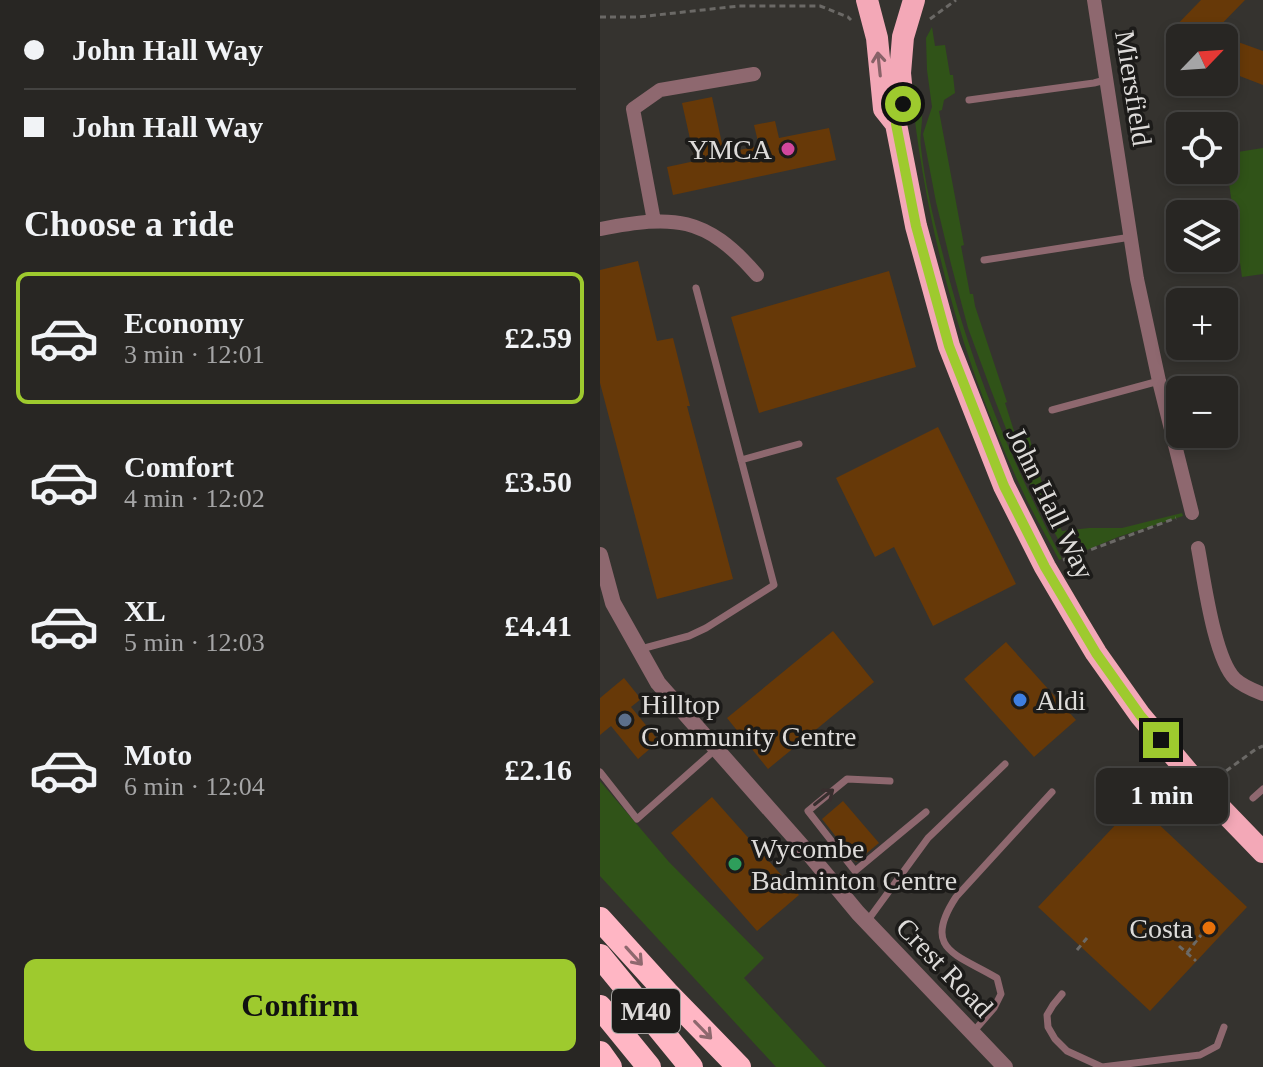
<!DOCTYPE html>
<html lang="en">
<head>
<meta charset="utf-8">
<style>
  :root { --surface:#282623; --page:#343230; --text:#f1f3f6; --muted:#a5a5a6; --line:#444341; --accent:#9eca2e }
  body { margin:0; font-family:"Times New Roman",serif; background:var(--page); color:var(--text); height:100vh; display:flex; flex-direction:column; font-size:30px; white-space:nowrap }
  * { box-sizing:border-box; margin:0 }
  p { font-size:26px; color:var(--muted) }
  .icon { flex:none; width:44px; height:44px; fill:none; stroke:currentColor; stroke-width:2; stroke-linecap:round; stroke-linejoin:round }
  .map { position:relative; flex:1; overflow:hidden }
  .drawer { display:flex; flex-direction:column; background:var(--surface); width:600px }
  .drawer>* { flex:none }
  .top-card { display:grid; align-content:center; height:176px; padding:0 24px; background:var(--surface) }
  .needle { width:52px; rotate:65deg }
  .fabs { position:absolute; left:566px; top:24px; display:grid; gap:16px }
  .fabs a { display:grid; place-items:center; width:72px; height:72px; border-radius:12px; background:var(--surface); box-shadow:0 4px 12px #0003,0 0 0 2px var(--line); font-size:40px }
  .end { position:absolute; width:36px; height:36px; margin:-18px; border:10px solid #9eca2e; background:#111; box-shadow:0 0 0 4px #111 }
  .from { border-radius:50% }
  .bubble { position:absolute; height:56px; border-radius:12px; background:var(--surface); box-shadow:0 4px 12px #0003,0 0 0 2px var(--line); font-size:26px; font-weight:700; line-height:56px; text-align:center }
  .top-card b { display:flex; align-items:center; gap:28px; height:76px; font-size:30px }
  .top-card b+b { border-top:2px solid var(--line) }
  .top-card i { width:20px; height:20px; background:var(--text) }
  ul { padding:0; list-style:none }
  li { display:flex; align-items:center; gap:24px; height:132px; margin:0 16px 12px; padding:0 8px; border:4px solid transparent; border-radius:12px }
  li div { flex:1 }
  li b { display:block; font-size:30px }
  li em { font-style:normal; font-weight:700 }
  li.on { border-color:var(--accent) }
  li>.icon { width:72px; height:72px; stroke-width:1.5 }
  h2 { padding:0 24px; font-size:36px; line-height:96px }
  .primary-button { display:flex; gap:16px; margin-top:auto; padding:16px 24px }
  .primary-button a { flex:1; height:92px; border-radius:12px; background:var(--accent); color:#111; font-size:32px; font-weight:700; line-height:92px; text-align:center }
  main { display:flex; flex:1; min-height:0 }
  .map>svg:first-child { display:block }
</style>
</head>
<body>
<main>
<section class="drawer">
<div class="top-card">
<b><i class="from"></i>John Hall Way</b>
<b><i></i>John Hall Way</b>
</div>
<h2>Choose a ride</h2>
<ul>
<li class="on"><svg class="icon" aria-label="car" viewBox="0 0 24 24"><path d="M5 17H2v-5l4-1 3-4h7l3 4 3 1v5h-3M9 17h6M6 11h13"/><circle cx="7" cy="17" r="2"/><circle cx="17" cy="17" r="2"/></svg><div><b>Economy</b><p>3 min · 12:01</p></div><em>£2.59</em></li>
<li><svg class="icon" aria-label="car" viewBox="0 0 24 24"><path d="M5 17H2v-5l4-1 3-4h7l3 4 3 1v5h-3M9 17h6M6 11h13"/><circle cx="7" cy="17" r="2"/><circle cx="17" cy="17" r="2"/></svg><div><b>Comfort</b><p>4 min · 12:02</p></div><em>£3.50</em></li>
<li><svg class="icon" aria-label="car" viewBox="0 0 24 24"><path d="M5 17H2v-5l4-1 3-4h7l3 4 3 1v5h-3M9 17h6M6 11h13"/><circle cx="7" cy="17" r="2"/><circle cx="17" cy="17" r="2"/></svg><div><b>XL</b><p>5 min · 12:03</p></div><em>£4.41</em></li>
<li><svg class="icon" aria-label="car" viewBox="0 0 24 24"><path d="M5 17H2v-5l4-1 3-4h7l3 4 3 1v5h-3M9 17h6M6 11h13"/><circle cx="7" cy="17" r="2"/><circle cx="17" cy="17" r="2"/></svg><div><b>Moto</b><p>6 min · 12:04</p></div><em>£2.16</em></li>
</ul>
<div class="primary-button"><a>Confirm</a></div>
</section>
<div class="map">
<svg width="663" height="1067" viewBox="0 0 663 1067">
  <rect width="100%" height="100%" fill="#35332f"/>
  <path fill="#305318" d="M332 27 335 46 345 45 350 75H353L355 93 344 100 342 110 339 111 364 245 361 246 370 294H373L375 306 407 402 405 403 415 434 428 432 445 494 462 531 489 528H522L582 513 583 516 518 537 468 558 441 507 415 452 391 390 368 328 351 264 336 202 323 134 332 107 327 70 326 38Z
    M316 85 317 93H320C321 99 322 106 322 112 323 124 319 136 321 148 325 183 333 217 342 251 369 361 410 458 462 559L459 560C447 537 433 514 422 490 362 363 325 226 311 86Z
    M663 148V274L642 277 625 154Z
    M0 781 69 862 164 958 144 978 226 1067H176L0 876Z"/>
  <path fill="#673908" d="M601 0H645L608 38H577L570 32Z
    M624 37 663 51V85L624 70Z
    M112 97 124 153 159 146 154 125 175 121 179 138 229 128 236 160 73 195 67 167 95 161 82 103Z
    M38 261 57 341 73 338 90 406H87L133 579 57 599 0 383V270Z
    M289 271 316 367 159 413 131 317Z
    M338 427 416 584 333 626 294 547 275 557 236 478Z
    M233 631 274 682 168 769 127 718Z
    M406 642 476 720 434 757 364 679Z
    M24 678 41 699 31 707 59 741 38 759 11 726 0 735V698Z
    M112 797 199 895 157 931 71 833Z
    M243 801 279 843 256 862 222 819Z
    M536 803 647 907 550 1011 438 907Z"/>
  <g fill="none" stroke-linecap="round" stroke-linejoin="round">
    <path stroke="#6b6966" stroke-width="3" stroke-dasharray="6 4" stroke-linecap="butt" d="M0 17H38L139 6H220L248 17 251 20
      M330 19 356 0
      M463 560 576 518
      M618 777 656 749 663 746
      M579 946 596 961
      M477 950 487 938
      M587 953 601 935"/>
    <path stroke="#8e686f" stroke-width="7" d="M369 100 494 83 505 80
      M384 260 531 237
      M452 410 559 381
      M141 460 199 444
      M41 649 89 636 106 628 174 585 96 288
      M0 772 37 819 116 749
      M290 781 247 779 208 811 255 871 326 812
      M653 798 663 789
      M268 920 328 838 405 764
      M462 994 453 1005 447 1015 448 1027 455 1039 467 1051 502 1067 600 1055 617 1046 624 1027
      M374 1031 394 1008 401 994 397 978C357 954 321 950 356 897L452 792"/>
    <path stroke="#8e686f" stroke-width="14" d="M494 0 537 279 559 381 592 513
      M54 221 33 109 60 90 154 74
      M0 229C74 215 105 215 157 275
      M598 548C604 579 614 658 635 679 644 687 653 690 663 694"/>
    <path stroke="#8e686f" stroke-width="16" d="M0 555 13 603 58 683 209 854 258 913 405 1067"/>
    <path stroke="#f3a8b7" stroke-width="22" d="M267 0 277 38 284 109 296 124 316 226 349 346 404 486 445 567 475 618 496 653 540 715 602 789 663 852
      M296 124 303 104 300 73 303 37 314 0"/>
    <path stroke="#ffb6c4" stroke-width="24" d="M0 919 67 993 139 1067
      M0 956 91 1067
      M0 1007 49 1067
      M0 1053 10 1067"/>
  </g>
  <defs><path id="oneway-shaft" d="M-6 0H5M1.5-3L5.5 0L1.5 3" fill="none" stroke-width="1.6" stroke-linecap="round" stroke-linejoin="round" transform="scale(2)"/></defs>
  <use stroke="#886268" href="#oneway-shaft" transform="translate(279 64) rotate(-96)"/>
  <use stroke="#382e2e" href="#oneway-shaft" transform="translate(224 797) rotate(-39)"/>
  <g stroke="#8e686e">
    <use href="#oneway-shaft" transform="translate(34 956) rotate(48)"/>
    <use href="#oneway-shaft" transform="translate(103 1030) rotate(46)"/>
  </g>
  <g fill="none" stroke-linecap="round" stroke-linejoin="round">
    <path stroke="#9eca2e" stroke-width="10" d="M303 104 296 124 316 226 349 346 404 486 445 567 496 653 540 715 561 740"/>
  </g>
  <circle fill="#d1479c" stroke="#1c1b19" stroke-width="3" cx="188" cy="149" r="8"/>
  <circle fill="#3f7fe0" stroke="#1c1b19" stroke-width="3" cx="420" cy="700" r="8"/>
  <circle fill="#5c6f8a" stroke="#1c1b19" stroke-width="3" cx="25" cy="720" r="8"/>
  <circle fill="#2e9e5b" stroke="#1c1b19" stroke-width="3" cx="135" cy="864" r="8"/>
  <circle fill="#e8710a" stroke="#1c1b19" stroke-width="3" cx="609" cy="928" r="8"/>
  <g text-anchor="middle" stroke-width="7" stroke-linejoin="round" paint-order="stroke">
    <rect fill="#1c1b19" stroke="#a3a19f" stroke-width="2" x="12" y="989" width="68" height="44" rx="6"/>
    <g font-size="26" font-weight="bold" fill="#dddbd9">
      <text x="46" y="1020">M40</text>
    </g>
    <g font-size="28" fill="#dddbd9" stroke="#1c1b19">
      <text transform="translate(534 88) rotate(81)" y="10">Miersfield</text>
      <text transform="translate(451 503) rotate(64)" y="10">John Hall Way</text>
      <text transform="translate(345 967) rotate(46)" y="10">Crest Road</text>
    </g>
    <g font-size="28" fill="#dddbd9" stroke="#1c1b19" text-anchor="start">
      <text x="172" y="159" text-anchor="end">YMCA</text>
      <text x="436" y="710">Aldi</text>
      <text x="41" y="714">Hilltop<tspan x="41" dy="32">Community Centre</tspan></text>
      <text x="151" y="858">Wycombe<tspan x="151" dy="32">Badminton Centre</tspan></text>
      <text x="593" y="938" text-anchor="end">Costa</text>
    </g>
  </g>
</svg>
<div class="fabs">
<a><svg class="needle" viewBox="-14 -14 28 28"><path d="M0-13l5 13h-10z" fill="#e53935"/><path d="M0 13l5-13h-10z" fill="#a5a5a6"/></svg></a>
<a><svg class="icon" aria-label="locate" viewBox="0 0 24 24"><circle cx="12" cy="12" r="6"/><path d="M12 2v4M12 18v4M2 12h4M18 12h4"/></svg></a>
<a><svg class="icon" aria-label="layers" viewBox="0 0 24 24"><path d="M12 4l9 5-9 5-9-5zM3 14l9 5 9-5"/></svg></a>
<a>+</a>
<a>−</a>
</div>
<i class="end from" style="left:303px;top:104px"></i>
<i class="end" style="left:561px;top:740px"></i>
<div class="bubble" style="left:496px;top:768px;width:132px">1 min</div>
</div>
</main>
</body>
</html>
